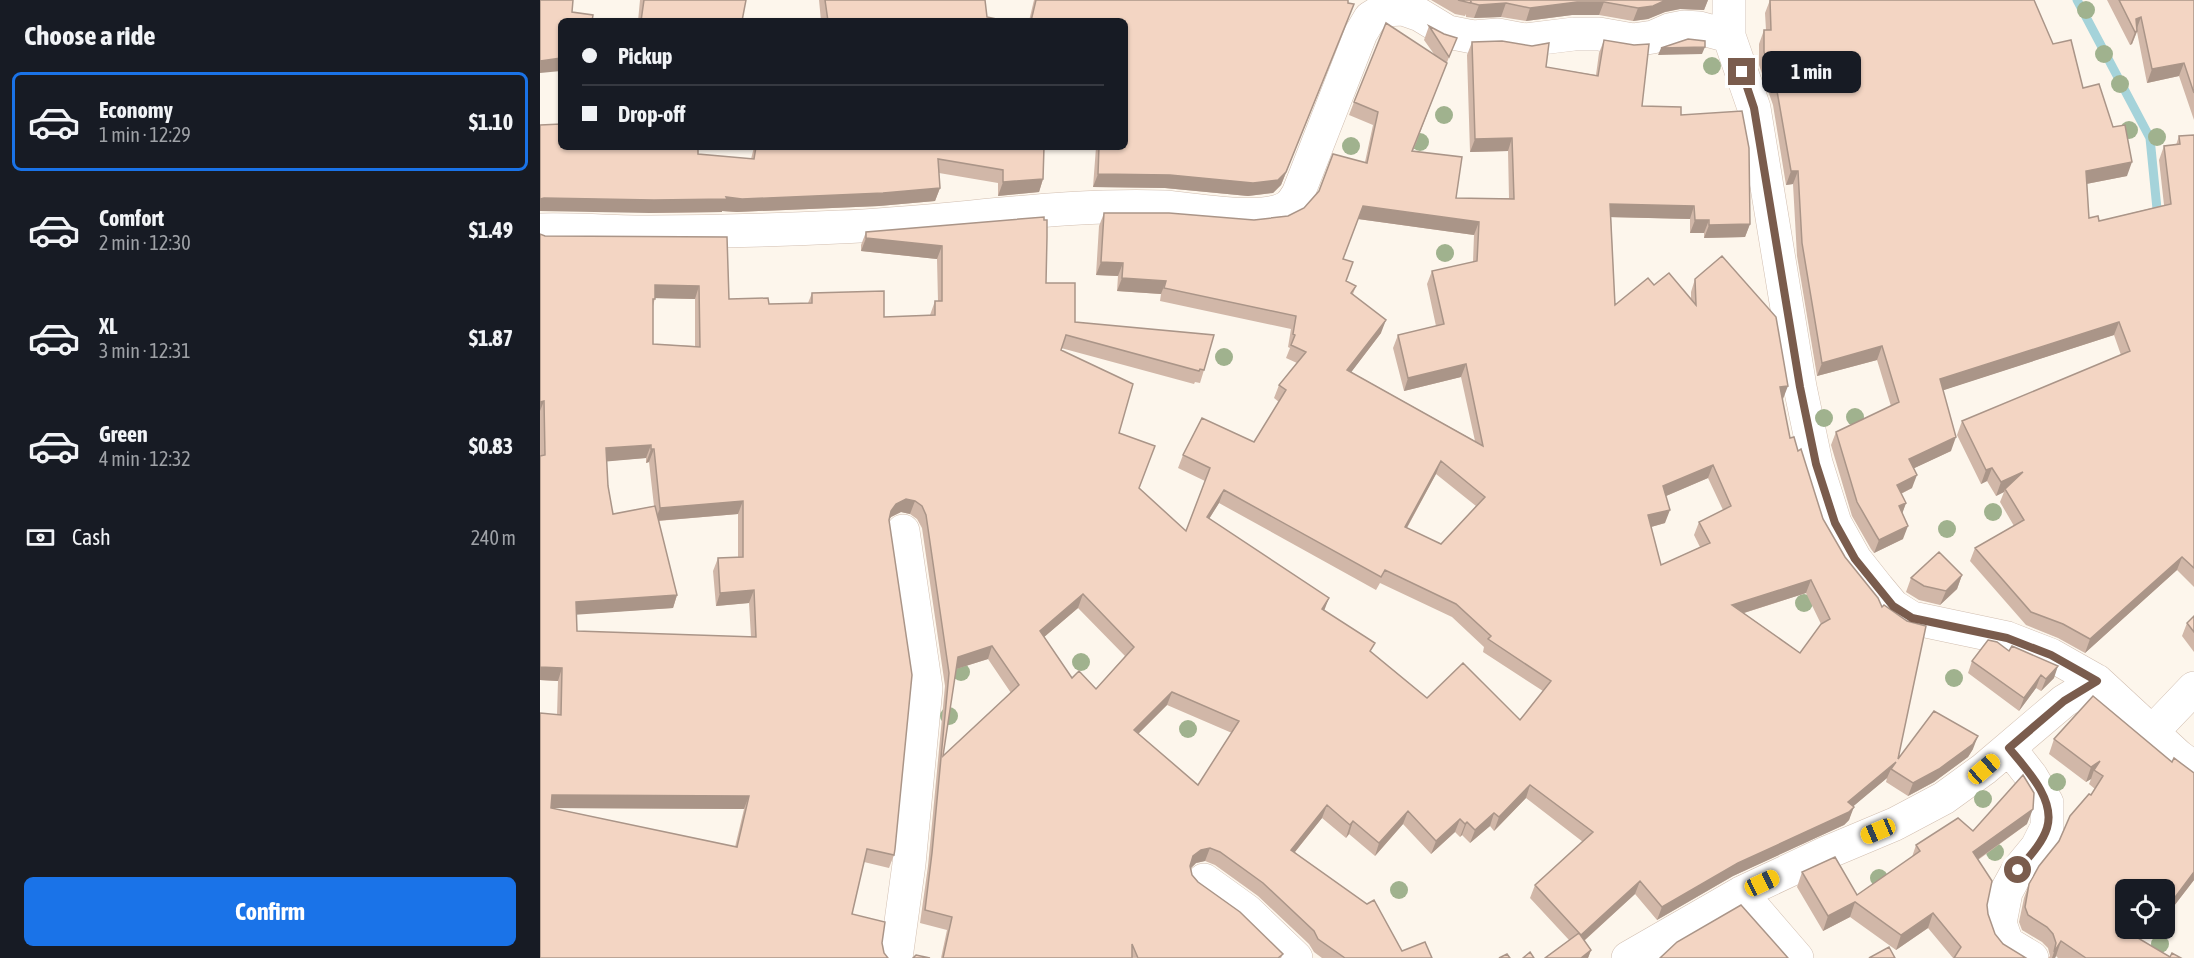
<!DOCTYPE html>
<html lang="en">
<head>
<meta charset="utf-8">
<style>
  :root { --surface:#171b24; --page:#20242c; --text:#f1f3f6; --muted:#9ea1a6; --line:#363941; --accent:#1a73e8 }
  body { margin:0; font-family:"Asap Condensed",sans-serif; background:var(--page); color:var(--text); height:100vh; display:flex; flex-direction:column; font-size:22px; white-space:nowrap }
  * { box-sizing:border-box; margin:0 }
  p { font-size:20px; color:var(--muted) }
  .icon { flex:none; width:33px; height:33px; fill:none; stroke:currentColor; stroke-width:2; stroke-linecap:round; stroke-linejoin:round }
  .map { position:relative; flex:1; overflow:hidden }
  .panel { display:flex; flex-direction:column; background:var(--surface); width:540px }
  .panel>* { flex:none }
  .top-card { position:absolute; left:18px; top:18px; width:570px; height:132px; border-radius:9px; box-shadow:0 2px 4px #0004; display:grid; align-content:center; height:132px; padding:0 24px; background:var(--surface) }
  .tools { position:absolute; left:1575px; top:879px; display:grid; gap:12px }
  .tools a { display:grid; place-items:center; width:60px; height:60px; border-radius:9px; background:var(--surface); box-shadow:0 2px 4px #0004; font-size:30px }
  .end { position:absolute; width:27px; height:27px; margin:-14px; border:8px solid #7a5c4d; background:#fff; box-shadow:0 0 0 3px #fff }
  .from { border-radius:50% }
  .bubble { position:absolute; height:42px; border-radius:9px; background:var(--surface); box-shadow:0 2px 4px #0004; font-size:20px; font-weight:700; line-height:42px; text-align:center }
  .car { position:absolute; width:18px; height:36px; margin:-18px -9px; border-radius:8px; box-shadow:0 0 4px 2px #0007; background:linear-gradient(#f5c518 24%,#345 0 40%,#f5c518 0 76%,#345 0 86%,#f5c518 0) }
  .top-card b { display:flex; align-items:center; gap:21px; height:57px; font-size:22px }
  .top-card b+b { border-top:2px solid var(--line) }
  .top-card i { width:15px; height:15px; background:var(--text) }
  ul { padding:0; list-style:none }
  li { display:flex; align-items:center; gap:18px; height:99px; margin:0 12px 9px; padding:0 12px; border:3px solid transparent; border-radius:9px }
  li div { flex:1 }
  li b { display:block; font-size:22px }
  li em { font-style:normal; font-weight:700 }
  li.current { border-color:var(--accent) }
  li>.icon { width:54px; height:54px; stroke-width:1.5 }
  h2 { padding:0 24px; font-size:27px; line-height:72px }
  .pay { display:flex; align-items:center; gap:15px; height:66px; padding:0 24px; font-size:22px }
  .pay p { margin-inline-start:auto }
  .button { display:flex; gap:12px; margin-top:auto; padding:12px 24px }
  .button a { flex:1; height:69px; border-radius:9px; background:var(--accent); color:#fff; font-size:24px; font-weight:700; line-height:69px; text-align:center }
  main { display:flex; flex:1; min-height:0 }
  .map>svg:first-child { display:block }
</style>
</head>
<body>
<main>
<section class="panel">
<h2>Choose a ride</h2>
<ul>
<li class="current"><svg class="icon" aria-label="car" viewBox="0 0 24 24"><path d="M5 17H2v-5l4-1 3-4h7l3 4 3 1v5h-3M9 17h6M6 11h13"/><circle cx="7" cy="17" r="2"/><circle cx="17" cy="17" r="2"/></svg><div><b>Economy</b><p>1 min · 12:29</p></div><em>$1.10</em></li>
<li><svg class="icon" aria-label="car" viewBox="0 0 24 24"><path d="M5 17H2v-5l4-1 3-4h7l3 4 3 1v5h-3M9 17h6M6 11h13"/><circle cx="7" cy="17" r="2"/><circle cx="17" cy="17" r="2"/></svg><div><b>Comfort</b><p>2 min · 12:30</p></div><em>$1.49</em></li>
<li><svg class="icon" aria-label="car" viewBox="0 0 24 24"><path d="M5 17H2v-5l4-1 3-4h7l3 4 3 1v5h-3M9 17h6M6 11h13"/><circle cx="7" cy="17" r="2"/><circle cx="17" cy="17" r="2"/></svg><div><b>XL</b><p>3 min · 12:31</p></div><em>$1.87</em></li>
<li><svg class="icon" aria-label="car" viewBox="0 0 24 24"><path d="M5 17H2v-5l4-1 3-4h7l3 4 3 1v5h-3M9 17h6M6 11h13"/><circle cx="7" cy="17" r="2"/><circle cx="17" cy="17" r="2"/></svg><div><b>Green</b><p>4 min · 12:32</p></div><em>$0.83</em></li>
</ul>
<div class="pay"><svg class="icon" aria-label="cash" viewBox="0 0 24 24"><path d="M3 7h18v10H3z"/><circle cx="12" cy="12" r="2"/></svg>Cash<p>240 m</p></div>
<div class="button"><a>Confirm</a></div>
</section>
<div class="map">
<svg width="1654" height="958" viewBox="0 0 1654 958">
  <rect width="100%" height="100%" fill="#fdf6ec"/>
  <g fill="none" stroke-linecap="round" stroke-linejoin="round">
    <path stroke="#a5d3da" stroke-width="9" d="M1537 0 1610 138 1618 219"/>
    <g stroke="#d1beb0" stroke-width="34">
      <path id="minor" d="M1189 0V36L1214 108 1260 387 1276 463 1295 523 1315 559 1338 588 1353 606 1372 618 1467 638 1511 655 1557 681
        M0 230C36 229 72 232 109 232 172 232 236 230 299 227 408 223 516 203 625 207 654 209 727 224 750 205 753 202 756 197 758 194L821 33 830 18 843 10 863 9 880 15 908 32 933 37 958 35 985 40 1034 34H1059L1093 40 1113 37 1129 30 1144 27 1159 28 1189 36
        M1613 731 1654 688
        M1469 748 1491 776 1507 803V827L1497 847 1478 870 1466 892 1460 923 1467 943 1492 958
        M664 880 707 911 756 958
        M1201 893 1257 958
        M356 958 369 864 386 688 363 531
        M1088 958 1201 893 1286 853 1355 824 1404 798 1444 769 1524 701 1557 681 1638 756 1654 768"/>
    </g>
    <use href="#minor" stroke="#fff" stroke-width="33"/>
  </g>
  <g fill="#a0b28e">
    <circle cx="1546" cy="10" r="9"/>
    <circle cx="1564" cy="54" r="9"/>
    <circle cx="1172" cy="66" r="9"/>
    <circle cx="1580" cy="84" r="9"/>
    <circle cx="904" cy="115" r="9"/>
    <circle cx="1589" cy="130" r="9"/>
    <circle cx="1617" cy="137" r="9"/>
    <circle cx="880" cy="142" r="9"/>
    <circle cx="811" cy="146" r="9"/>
    <circle cx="905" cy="253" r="9"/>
    <circle cx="684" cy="357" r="9"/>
    <circle cx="1315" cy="417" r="9"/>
    <circle cx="1284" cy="418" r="9"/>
    <circle cx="1453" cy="512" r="9"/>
    <circle cx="1407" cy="529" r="9"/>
    <circle cx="1264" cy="603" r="9"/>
    <circle cx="541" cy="662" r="9"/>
    <circle cx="421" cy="672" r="9"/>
    <circle cx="1414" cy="678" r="9"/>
    <circle cx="409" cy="716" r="9"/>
    <circle cx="648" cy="729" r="9"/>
    <circle cx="1517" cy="782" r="9"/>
    <circle cx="1443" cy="799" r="9"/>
    <circle cx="1455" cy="852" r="9"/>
    <circle cx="1339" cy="878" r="9"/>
    <circle cx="859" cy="890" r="9"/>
    <circle cx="1620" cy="944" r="9"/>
  </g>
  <path fill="#d1b7a8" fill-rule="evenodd" d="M100 0H206L202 21H98Z
    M279 0H445L447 17 466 21H281Z
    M494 0H808L809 17 741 185 733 193 708 196 625 188 553 187 556 147H585V21H489Z
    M891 0H1168L1164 10 1140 9 1125 12 1108 19 1093 21 1059 15H1032L986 21 961 17 934 18 926 17V14L925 16 915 14Z
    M1230 0 1513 44 1543 88 1587 176 1546 184 1549 218 1559 221 1624 205 1619 160 1624 146 1636 145 1639 136 1654 135V587L1637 570 1545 653 1518 638 1486 625 1430 561 1435 548 1474 526 1460 502 1464 492 1456 496 1447 481 1441 484 1417 435 1422 421 1581 355 1574 335 1403 390 1411 451 1374 468 1372 488 1361 494 1366 503 1362 513 1363 539 1334 553 1331 549 1312 516 1291 445 1296 432 1351 406 1337 360 1277 376 1257 256 1253 184 1246 185 1233 105 1219 65V44L1224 30H1226L1225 13Z
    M1567 0H1654V120L1639 76 1607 83 1597 32 1592 44 1590 45Z
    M889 26 911 52 873 151 916 198H969L968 151 930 152 927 55 932 42 1006 67 1056 75 1059 53 1064 40 1102 106 1141 115 1210 224 1205 237 1164 238V233H1150V219L1071 217 1075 305 1114 285 1151 299V292L1155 279 1243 399H1242L1250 438 1358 759 1433 749 1428 757 1394 782 1368 796 1346 782 1347 778 1313 806 1309 820 1304 825 1193 876 1117 920 1095 894 1044 941 1051 950 1048 958H1005L1029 940 990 898 995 885 1043 842 986 798 954 831 950 826 930 843 922 835 920 837 915 832 891 854 863 824 835 856 809 834 806 838 782 818 755 852 862 951 892 958H782L774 952 769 944 718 896 675 865 665 861 656 863 651 868 652 875 658 882 743 954 741 958H401L407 930 380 923 388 866 405 686 382 528 377 519 370 514 361 512 351 517 349 519 354 855 349 868 324 862 0 958 17 715 18 681 0 680V234L5 236 187 237 189 299 229 304 268 303 272 293 344 317 390 315 395 301H398L397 259 321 251V245L326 232 504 217 506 283 535 322 664 370 660 383 655 382 654 384 521 348V350L579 433 599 489 646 531 665 481 638 468 643 455 714 442 739 402 734 398 739 385 757 363 746 358 750 348 748 347 751 329 620 301 621 294 577 291 578 276 556 275 559 226 564 213 714 220 748 216 764 208 825 162 833 125 809 115 814 102 894 54 884 40ZM818 219 934 235 933 262 892 271 887 284 896 326 858 335 853 348 864 391 921 377 935 441 811 372 841 333 813 294 816 286 806 281 803 259ZM115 298 155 299V346L113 344V306ZM106 458V463L109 462 114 506 73 514 68 486 66 461ZM896 474 936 506 901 544 867 528ZM1168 478 1183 510 1159 522 1154 535 1160 547 1121 565 1111 527 1125 523 1126 496ZM679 503 836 590 840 583 912 617 944 647 943 652 1003 691 980 720 887 698 831 652 784 611 669 519ZM198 514V557L178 558 173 571 176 606 209 603 211 637 37 631 36 614 133 608 137 595 118 521ZM1266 593 1281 624 1260 653 1204 613ZM538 608 585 656 556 689 532 678 504 637ZM448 659 471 693 403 756 416 669ZM627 705 692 733 658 785 598 734ZM12 808 204 809 195 847Z
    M214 147H509L508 149 504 148 503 179 499 192 458 196V183L399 173 400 188 395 201 339 206 197 212 182 211V212L109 213 158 154 211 159Z
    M1422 575 1417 589 1400 605 1379 600 1366 592 1371 578Z
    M1654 616V652L1642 636 1647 623Z
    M1469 651 1514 678 1501 691 1496 688 1479 711 1428 673 1432 661Z
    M1514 739 1632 762 1654 773V880L1627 915 1624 913V890H1586L1590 933 1630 957 1641 958H1518L1516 956 1515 958H1508L1510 956 1508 948 1502 942 1482 930 1479 922 1484 898 1489 884 1555 789 1549 784 1551 779 1546 782 1509 754Z
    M1487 824 1438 860 1447 905 1448 914 1455 934 1463 944 1486 958H1413L1388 928 1356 950 1310 917 1283 931 1257 887 1262 872 1317 895 1372 857 1376 845 1433 831Z"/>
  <path fill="#aa9588" d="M1126 0H1168L1164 10 1140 9 1125 12 1108 19 1093 21 1098 8Z
    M1037 2H1064L1059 15H1032L986 21 990 8Z
    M966 3 961 17 934 18 939 5Z
    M809 17 741 185 733 193 708 196 625 188 553 187 558 174Z
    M1601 17 1596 31V19Z
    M1597 31 1592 44 1590 45 1595 32Z
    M1165 47 1162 54 1118 55 1121 48Z
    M21 58V71L0 73V61Z
    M1644 63 1639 76 1607 83 1612 69Z
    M972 138 968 151 930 152 935 139Z
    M1592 162 1587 176 1541 185 1546 171Z
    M1251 171H1258L1253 184 1246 185Z
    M503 179 499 192 458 196 463 182Z
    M400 188 395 201 339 206 197 212 182 211V212L109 213 0 211V199L4 198 186 197Z
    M1070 204 1154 206 1150 219 1066 217Z
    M823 206 939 222 934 235 818 219Z
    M1155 220H1169L1164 233H1150Z
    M1210 224 1205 237 1164 238 1169 225Z
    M326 238 402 246 397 259 321 251Z
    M561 262 583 263 578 276 556 275Z
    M582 278 626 281 621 294 577 291Z
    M115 285 159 286 155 299 111 298Z
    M846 320 841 333 803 383 807 370Z
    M1579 322 1574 335 1395 393 1400 379Z
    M1342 346 1337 360 1277 376 1282 363Z
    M926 364 921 377 864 391 868 378Z
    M1248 386 1243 399 1235 400 1240 387Z
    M4 401 0 411V402Z
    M1416 437 1411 451 1364 473 1369 459Z
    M111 445 106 458 61 462 66 448Z
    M111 449H114L109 462 106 463Z
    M901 461 896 474 860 540 865 527Z
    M1173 465 1168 478 1119 499 1123 486Z
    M1452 468 1447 481 1441 484 1446 470Z
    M1483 472 1465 489 1464 492 1456 496 1461 482Z
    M1377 475 1372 488 1352 498 1357 485Z
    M684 490 679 503 662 530 667 517Z
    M366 499 375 501 370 514 361 512 351 517 346 524 351 511 356 504Z
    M203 501 198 514 115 521 120 508Z
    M1366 503 1361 517 1359 506Z
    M1130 510 1125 523 1104 529 1108 515Z
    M1368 526 1363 539 1334 553 1339 540Z
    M1642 557 1637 570 1545 653 1550 639Z
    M1422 575 1417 589 1400 605 1406 591Z
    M1271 580 1266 593 1188 618 1192 605Z
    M214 590 209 603 176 606 180 593Z
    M543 594 538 608 496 644 500 631Z
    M137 595 133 608 32 615 36 602Z
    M789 598 784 611 782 609Z
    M452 646 448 659 413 670 418 657Z
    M1518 666 1514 678 1501 691 1506 679Z
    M0 667 22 668 18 681 0 680Z
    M1501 675 1496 688 1479 711 1484 698Z
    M632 692 627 705 589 743 594 730Z
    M1438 736 1433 749 1428 757 1394 782 1368 796 1373 783Z
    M1560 761 1554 770 1551 779 1546 782 1551 767Z
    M1356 762 1351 769 1347 778 1303 815 1308 802Z
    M990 785 986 798 954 831 959 817Z
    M12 795 209 796 204 809 8 808Z
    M787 805 782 818 746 863 751 850Z
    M1314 807 1309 820 1304 825 1193 876 1117 920 1122 907 1198 863Z
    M1493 809 1487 824 1427 867 1433 852Z
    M868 811 863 824 835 856 839 843Z
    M954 813 950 826 930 843 935 830Z
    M920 819 915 832 891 854 896 841Z
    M813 821 809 834 806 838 810 825Z
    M927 822 922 835 920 837 925 824Z
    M670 848 665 861 656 863 649 870 653 856 661 850Z
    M1654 872V880L1627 915 1633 900Z
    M1100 881 1095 894 1036 948 1041 935Z
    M1315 902 1310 917 1283 931 1288 916Z
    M1393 913 1388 928 1356 950 1361 935Z
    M1588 928H1593L1581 946Z
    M1521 941 1516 956 1515 958H1512L1514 952Z
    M1051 950 1048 958H1041Z"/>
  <path fill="#f3d5c3" stroke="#aa9588" stroke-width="1.5" fill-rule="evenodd" d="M0 0H33L32 12 53 15 52 21H21V58L0 61Z
    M104 0H206L202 21H101Z
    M285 0H445L447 17 466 21H288Z
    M496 0H808V3L814 4 746 172 738 180 713 183 630 175 558 174 559 147H585V21H491Z
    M918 0H1126L1113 6 1098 8 1064 2H1037L990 8 966 3 939 5 931 3V1L930 3Z
    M1230 0H1494L1513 44 1531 40 1543 88 1559 84 1573 127 1585 125 1592 162 1546 171 1549 218 1558 216 1559 221 1631 204 1624 146 1640 144 1639 136 1654 135V568L1642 557 1550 639 1523 624 1491 612 1435 548 1484 520 1465 489 1483 472 1461 482 1452 468 1446 470 1422 421 1590 351 1579 322 1400 379 1416 437 1369 459 1377 475 1357 485 1366 503 1359 506 1368 526 1339 540 1336 535 1317 502 1296 432 1359 402 1342 346 1282 363 1262 243 1258 171H1251L1237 91 1224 52V30H1231Z
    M1579 0H1654V93L1644 63 1612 69 1601 17 1596 19 1597 31 1595 32Z
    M846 23 907 63 872 151 922 157 916 198 974 199 972 138 935 139 932 42 962 41 992 46 1009 43 1006 67 1058 76 1064 40 1094 45 1109 44 1102 106 1141 107V115L1202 111 1209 148 1210 224 1169 225V220H1155L1154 206 1070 204 1075 305 1108 278 1114 285 1129 273 1156 305 1155 279 1182 256 1236 317 1248 386 1240 387 1250 438 1254 437 1258 451 1261 449 1283 519 1305 557 1338 598 1342 607 1344 605 1367 621 1386 626 1358 759 1394 711 1438 736 1433 744 1399 769 1373 783 1351 769 1356 762 1308 802 1314 807 1309 812 1198 863 1122 907 1100 881 1041 935 995 885 1053 832 990 785 959 817 954 813 935 830 927 822 925 824 920 819 896 841 868 811 839 843 813 821 810 825 787 805 751 850 827 904 834 900 862 951 885 942 892 958H805L778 939 774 931 723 883 680 852 670 848 661 850 653 856 650 866 652 875 658 882 700 912 743 954 738 958H598L592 944V958H403L412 917 385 910 392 853 409 673 386 515 382 506 375 501 366 499 356 504 351 511 349 520 372 675 355 849 354 855 327 849 312 914 345 922 342 943 344 953 348 958H0V713L21 715 22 668 0 667V456L5 455 4 401 0 402V234L5 236 187 237 189 299 228 298 229 304 272 303V293L344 291V317L395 315V301H402V246L326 238V232L504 217V220H507V237L506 283H535V322L674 335 664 370 660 369 659 371 526 335 521 350 593 384 579 433 615 446 599 488 646 531 670 468 643 455 662 418 714 442 746 390 739 385 766 352 751 345 755 335 753 334 756 316 624 288 626 281 582 278 583 263 561 262 564 213H629L714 220 748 216 764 208 779 191 793 154 827 163 838 112 814 102ZM823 206 939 222 937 261 892 271 904 324 858 335 868 378 926 364 943 446 807 370 846 320 811 293 816 286 806 281 813 262 803 259ZM115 285 159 286 160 347 113 344V299H115ZM111 445V449H114L120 508 203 501V557L178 558 180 593 214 590 216 637 37 631 36 602 137 595 115 506 73 514 68 486 66 448ZM901 461 945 497 901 544 865 527ZM1173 465 1191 506 1159 522 1170 543 1121 565 1108 515 1130 510 1123 486ZM684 490 841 577 845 570 916 604 951 636 948 639 1011 681 980 720 923 663 887 698 830 651 835 643 782 609 789 598 667 517ZM1271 580 1290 619 1281 624 1260 653 1192 605ZM543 594 594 647 556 689 539 671 532 678 500 631ZM452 646 479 685 403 756 418 657ZM632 692 699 721 658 785 594 730ZM12 795 209 796 197 847 11 808Z
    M889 26 904 34 917 38 909 57Z
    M1148 39 1165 41V47L1121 48Z
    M21 124V147H158V154L214 159 216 147H504L503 179 463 182V170L398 159 400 188 343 193 202 199 186 197 187 199 114 200 4 198 0 199V125Z
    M1399 552 1422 575 1406 591 1384 586 1371 578Z
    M1654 616V632L1647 623Z
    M1448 640 1457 642 1469 651 1472 646 1518 666 1506 679 1501 675 1484 698 1432 661Z
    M1553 696 1632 762 1634 758 1654 773V872L1633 900 1624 894V890H1617L1615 888 1614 890H1586V928H1588L1586 931 1630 957 1632 953 1641 958H1546L1521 941 1514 952 1516 943 1513 934 1507 927 1488 915 1485 907 1489 884 1499 866 1519 841 1530 816 1549 794 1551 795 1563 776 1554 770 1560 761 1551 767 1514 739Z
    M1483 775 1494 793 1493 809 1433 852 1452 881 1447 905 1448 914 1455 934 1463 944 1486 958H1414L1421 947 1393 913 1361 935 1315 902 1288 916 1262 872 1295 857 1317 895 1380 851 1376 845 1418 818 1433 831Z
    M1201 905 1248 958H1120L1137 942Z
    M1039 933 1051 950 1041 958H1005Z
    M1349 947 1355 958H1329Z
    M990 952 994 958H983Z
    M967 954 970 958H959Z
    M376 955 390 958H373Z"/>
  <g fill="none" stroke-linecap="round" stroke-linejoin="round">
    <path stroke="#7a5c4d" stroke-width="8" d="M1202 72 1214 108 1260 387 1276 464 1295 523 1315 559 1353 606 1372 618 1467 638 1511 655 1557 681 1524 701 1469 748C1485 768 1516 799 1507 828 1502 844 1488 858 1478 870"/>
  </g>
</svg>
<div class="tools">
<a><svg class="icon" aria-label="locate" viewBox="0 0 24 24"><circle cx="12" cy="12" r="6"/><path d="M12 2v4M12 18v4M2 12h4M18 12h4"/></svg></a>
</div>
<i class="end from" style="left:1478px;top:870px"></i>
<i class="end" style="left:1202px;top:72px"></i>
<div class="bubble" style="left:1222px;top:51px;width:99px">1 min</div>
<i class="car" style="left:1444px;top:769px;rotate:49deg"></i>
<i class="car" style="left:1338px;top:831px;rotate:247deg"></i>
<i class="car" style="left:1222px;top:883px;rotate:65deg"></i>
<div class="top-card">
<b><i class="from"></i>Pickup</b>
<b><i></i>Drop-off</b>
</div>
</div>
</main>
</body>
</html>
